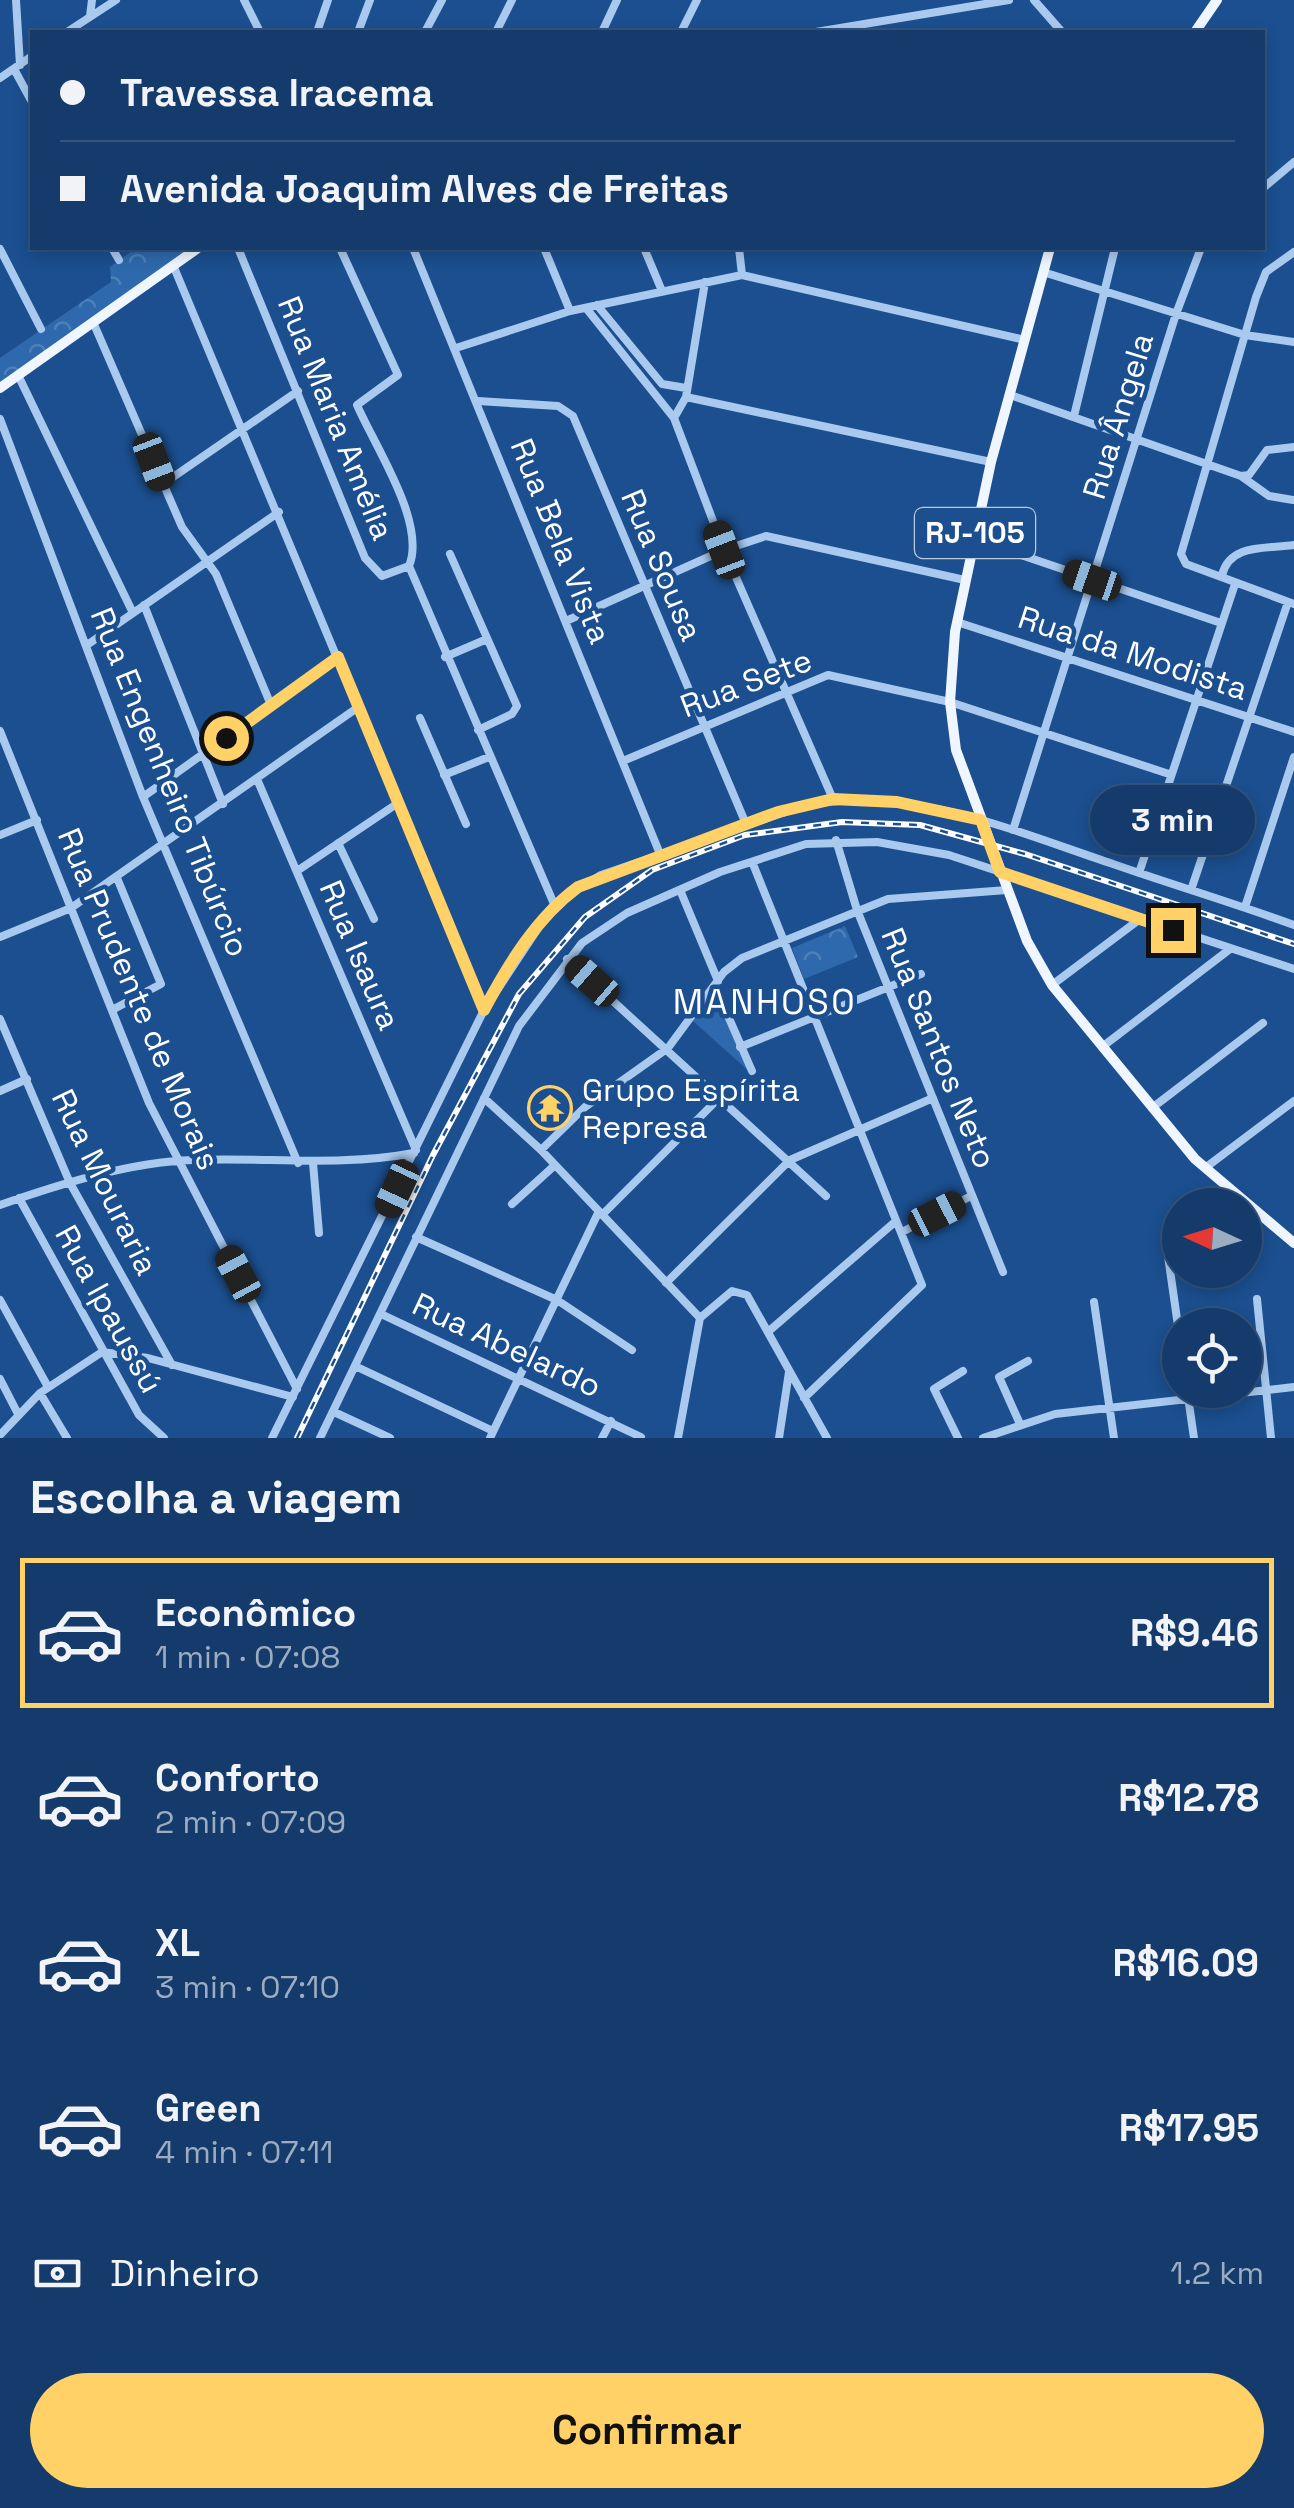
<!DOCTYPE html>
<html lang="pt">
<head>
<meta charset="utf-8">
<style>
  :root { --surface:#143b6b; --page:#214673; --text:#f1f3f6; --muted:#9dadc1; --line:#33557e; --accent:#ffd166 }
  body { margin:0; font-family:"Space Grotesk",sans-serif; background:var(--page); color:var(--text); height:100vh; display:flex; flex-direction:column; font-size:38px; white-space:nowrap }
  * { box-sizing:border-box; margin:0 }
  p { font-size:32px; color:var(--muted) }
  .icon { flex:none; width:55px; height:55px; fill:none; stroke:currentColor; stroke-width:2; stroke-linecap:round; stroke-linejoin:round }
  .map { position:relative; height:1438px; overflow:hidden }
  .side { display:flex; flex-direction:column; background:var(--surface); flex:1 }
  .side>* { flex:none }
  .top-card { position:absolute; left:30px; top:30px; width:1235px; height:220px; border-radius:0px; box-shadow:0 5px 15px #0003,0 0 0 2px var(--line); display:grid; align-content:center; height:220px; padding:0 30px; background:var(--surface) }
  .needle { width:65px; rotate:274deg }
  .buttons { position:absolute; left:1162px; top:1188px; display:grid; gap:20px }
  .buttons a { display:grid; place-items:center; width:100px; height:100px; border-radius:50%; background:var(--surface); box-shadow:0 5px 15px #0003,0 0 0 2px var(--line); font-size:50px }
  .end { position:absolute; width:45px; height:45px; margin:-22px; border:12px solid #ffd166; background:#111; box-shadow:0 0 0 5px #111 }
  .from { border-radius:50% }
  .bubble { position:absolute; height:70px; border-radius:35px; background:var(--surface); box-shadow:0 5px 15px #0003,0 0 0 2px var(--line); font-size:32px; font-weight:600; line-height:70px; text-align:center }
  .car { position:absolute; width:30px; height:60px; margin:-30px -15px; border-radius:12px; box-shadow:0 0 8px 2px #0007; background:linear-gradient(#222 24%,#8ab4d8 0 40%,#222 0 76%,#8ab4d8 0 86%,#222 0) }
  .top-card b { display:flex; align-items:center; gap:35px; height:95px; font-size:38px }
  .top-card b+b { border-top:2px solid var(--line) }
  .top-card i { width:25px; height:25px; background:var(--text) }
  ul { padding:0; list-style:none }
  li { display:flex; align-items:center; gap:30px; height:150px; margin:0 20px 15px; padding:0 10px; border:5px solid transparent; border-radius:0px }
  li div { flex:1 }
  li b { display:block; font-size:38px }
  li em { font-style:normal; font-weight:600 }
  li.selected { border-color:var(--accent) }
  li>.icon { width:90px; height:90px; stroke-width:1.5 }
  h2 { padding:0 30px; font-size:45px; line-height:120px }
  .pay { display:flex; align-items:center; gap:25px; height:110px; padding:0 30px; font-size:38px }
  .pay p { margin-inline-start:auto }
  .cta { display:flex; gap:20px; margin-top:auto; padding:20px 30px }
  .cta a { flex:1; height:115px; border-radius:60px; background:var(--accent); color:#111; font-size:40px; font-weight:600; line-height:115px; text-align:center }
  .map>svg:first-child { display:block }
</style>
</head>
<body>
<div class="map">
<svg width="1294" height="1438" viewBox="0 0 1294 1438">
  <defs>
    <pattern id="park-crowns" width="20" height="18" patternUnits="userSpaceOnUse" patternTransform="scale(2.5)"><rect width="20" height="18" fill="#2e69ad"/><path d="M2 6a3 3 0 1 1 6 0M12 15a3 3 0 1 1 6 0" fill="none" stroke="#4d80b9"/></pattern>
  </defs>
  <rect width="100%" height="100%" fill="#1b4f8f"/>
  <path fill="url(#park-crowns)" d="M136 248H191L0 383V358L111 282 110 267Z
    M845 926 858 957 804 979 792 948Z
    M715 995 751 1073 693 1021Z"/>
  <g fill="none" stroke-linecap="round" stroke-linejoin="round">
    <path stroke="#a9c9ee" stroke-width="8" d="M16 0 20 65
      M244 0 260 32
      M1034 0 1062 32
      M90 16 92 0
      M67 32 116 0
      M317 32 328 0
      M358 32 370 0
      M425 32 442 0
      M496 32 512 0
      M602 32 617 0
      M681 32 697 0
      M816 32 1009 0
      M14 69 32 102
      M0 78 32 56
      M1262 189 1294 162
      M112 248 119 260
      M238 248 365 558 382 576 409 566
      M340 248 398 375 357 405C374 445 427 523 409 566L554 904
      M413 248 660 854
      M544 248 570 311
      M644 248 662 291
      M739 248 742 275
      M0 249 41 329
      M1294 252 1266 272 1256 297 1181 554 1186 564 1294 604
      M173 265 484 1010
      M1043 272 1245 335 1294 342
      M597 305 662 384 686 388
      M586 308 674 418 724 550 833 799
      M93 322 182 527 216 574 271 705
      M456 348 570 311 742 275 1025 340
      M18 375 133 613
      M1010 395 1241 476 1269 496 1293 500
      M686 397 991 462
      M478 401 558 406 573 416 746 824
      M1074 416 1115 248
      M674 418 686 397 705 282
      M0 419 143 797 298 1163
      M1241 476 1249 475 1267 450 1294 447
      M163 484 298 391
      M974 539 1221 623
      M450 554 517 706 512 714 478 730
      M1222 575C1230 543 1266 549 1294 545
      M144 605 223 804
      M566 621 724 550 766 536 965 580
      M957 622 1294 732
      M87 645 279 512
      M445 657 487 639
      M420 718 466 824
      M0 731 149 1103 297 1389
      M623 761 828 675 950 702 1169 774
      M444 775 489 757
      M257 779 416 1150
      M143 797 338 657
      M1013 830 1176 314 1201 248
      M0 835 37 820
      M836 840 857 910 1003 1272
      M338 843 374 919
      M753 864 922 1285 804 1398
      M297 871 398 803
      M1139 873 1235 584
      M680 890 718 981
      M1191 890 1288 602
      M1245 907 1294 757
      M0 937 71 908 357 708
      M567 959 826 1196
      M1052 985 1140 919
      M715 986 752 1071
      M112 1010 161 984 117 878
      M0 1019 70 1183 172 1365
      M740 1047 921 974
      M1102 1047 1230 949
      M0 1091 27 1079
      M484 1098 541 1150 700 1318
      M1152 1108 1263 1023
      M541 1150 585 1107 668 1048 724 972 742 958 888 899 1007 890
      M313 1163 319 1233
      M1205 1168 1294 1101
      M19 1198 139 1415 164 1438
      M512 1204 554 1166
      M0 1205C60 1184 130 1162 193 1160 268 1157 339 1167 414 1153
      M602 1215 721 1096
      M902 1232 971 1196
      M416 1237 557 1300 632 1350
      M1167 1249 1180 1340
      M666 1283 790 1160 933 1098
      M1257 1299 1271 1438
      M0 1300 48 1387
      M1094 1302 1114 1438
      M381 1314 641 1437
      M700 1318 732 1291 747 1295 827 1438
      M769 1331 896 1221
      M355 1366 493 1431
      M0 1379 18 1414
      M1187 1390 1194 1438
      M40 1393 67 1438
      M334 1412 390 1438
      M1020 1424 999 1377 1028 1361
      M0 1435 40 1393 102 1352 148 1358 293 1397
      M272 1438 484 1010 554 904 601 875 803 806C908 784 1014 831 1113 864 1173 885 1234 903 1294 925
      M320 1438 519 1026 582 943 627 913 720 872 806 844 877 842 949 855 1294 969
      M490 1438 599 1211
      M602 1438 611 1421
      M678 1438 700 1318
      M779 1438 789 1372
      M958 1438 934 1389 963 1371
      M983 1438 1055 1414 1294 1387"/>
    <path stroke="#f0f6ff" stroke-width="10" d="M1195 32 1217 0
      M1050 248 991 462 955 632 950 702 956 750 1027 941 1052 985 1195 1159 1294 1243
      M0 388 198 248"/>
    <g stroke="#fff" stroke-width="6">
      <path id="rail" d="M297 1438 433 1155 519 994 585 917 652 870 745 835 842 822 920 825 1025 854 1294 944"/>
    </g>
    <use href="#rail" stroke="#1b4f8f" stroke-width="2.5" stroke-dasharray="8" stroke-linecap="butt"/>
  </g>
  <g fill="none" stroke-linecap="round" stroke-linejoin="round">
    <path stroke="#ffd166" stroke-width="12" d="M226 738 338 657 484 1010C508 965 536 918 578 887L778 812 833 799 897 802 981 820 1000 872 1173 930"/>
  </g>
  <defs>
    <g id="temple-ring" transform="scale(2.25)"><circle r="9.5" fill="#1b4f8f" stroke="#ffd166" stroke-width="1.5"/><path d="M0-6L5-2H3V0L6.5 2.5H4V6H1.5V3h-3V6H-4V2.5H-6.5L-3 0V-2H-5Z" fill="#ffd166"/></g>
  </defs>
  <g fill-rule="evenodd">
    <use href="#temple-ring" x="550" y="1108"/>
  </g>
  <g text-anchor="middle" stroke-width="9" stroke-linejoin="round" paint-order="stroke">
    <rect fill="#1b4f8f" stroke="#bbcadd" stroke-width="2.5" x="915" y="508" width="120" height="50" rx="8"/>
    <g font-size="30" font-weight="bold" fill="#fff">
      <text x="975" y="543">RJ-105</text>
    </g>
    <g font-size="32" fill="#fff" stroke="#1b4f8f">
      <text transform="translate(1118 416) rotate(-73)" y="11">Rua Ângela</text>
      <text transform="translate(336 418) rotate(68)" y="11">Rua Maria Amélia</text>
      <text transform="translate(561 541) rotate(68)" y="11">Rua Bela Vista</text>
      <text transform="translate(662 565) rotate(67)" y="11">Rua Sousa</text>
      <text transform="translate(1133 653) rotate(18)" y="11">Rua da Modista</text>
      <text transform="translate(746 683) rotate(-21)" y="11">Rua Sete</text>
      <text transform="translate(170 782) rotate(68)" y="11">Rua Engenheiro Tibúrcio</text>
      <text transform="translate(360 955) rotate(67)" y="11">Rua Isaura</text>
      <text transform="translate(139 999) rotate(67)" y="11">Rua Prudente de Morais</text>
      <text transform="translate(939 1048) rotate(68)" y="11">Rua Santos Neto</text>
      <text transform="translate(105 1182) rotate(64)" y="11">Rua Mouraria</text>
      <text transform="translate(109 1309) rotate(61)" y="11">Rua Ipaussú</text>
      <text transform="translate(507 1345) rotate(25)" y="11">Rua Abelardo</text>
    </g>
    <g font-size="32" fill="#fff" stroke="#1b4f8f" text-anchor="start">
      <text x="582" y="1101">Grupo Espírita<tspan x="582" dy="37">Represa</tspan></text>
    </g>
    <g font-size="35" letter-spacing="2.5" fill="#fff" stroke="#1b4f8f">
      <text x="765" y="1014">MANHOSO</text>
    </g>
  </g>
</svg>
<div class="buttons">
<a><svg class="needle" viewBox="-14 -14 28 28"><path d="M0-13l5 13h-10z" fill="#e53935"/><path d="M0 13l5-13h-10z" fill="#9dadc1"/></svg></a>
<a><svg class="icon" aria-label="locate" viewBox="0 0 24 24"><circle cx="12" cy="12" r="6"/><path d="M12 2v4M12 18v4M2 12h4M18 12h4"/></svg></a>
</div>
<i class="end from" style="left:226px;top:738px"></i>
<i class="end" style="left:1173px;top:930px"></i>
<div class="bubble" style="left:1090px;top:785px;width:165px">3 min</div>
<i class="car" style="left:154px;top:462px;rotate:159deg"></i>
<i class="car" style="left:724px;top:550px;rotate:339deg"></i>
<i class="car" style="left:1092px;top:580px;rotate:289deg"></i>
<i class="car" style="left:592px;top:981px;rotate:311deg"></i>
<i class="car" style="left:397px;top:1189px;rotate:205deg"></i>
<i class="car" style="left:937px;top:1214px;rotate:63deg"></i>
<i class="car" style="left:238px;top:1274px;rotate:332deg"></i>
<div class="top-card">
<b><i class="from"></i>Travessa Iracema</b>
<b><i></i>Avenida Joaquim Alves de Freitas</b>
</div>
</div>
<section class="side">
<h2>Escolha a viagem</h2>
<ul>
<li class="selected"><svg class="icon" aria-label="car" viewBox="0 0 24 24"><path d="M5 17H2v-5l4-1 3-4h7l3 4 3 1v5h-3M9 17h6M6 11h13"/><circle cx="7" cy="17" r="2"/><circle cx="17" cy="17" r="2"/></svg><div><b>Econômico</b><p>1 min · 07:08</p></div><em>R$9.46</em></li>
<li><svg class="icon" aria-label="car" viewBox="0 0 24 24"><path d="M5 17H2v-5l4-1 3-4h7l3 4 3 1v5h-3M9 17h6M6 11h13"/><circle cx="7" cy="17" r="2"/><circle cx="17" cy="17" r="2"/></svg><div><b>Conforto</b><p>2 min · 07:09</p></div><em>R$12.78</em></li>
<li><svg class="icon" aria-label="car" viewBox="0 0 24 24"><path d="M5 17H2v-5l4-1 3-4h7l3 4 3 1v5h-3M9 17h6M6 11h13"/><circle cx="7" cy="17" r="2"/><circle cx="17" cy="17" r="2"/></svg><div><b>XL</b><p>3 min · 07:10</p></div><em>R$16.09</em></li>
<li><svg class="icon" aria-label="car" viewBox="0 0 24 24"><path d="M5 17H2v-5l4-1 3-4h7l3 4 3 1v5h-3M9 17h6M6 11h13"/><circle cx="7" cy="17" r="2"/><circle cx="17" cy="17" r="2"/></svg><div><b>Green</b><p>4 min · 07:11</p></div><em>R$17.95</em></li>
</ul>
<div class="pay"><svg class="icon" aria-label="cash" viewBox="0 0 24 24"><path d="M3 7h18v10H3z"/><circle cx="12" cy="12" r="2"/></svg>Dinheiro<p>1.2 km</p></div>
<div class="cta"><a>Confirmar</a></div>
</section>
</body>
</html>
